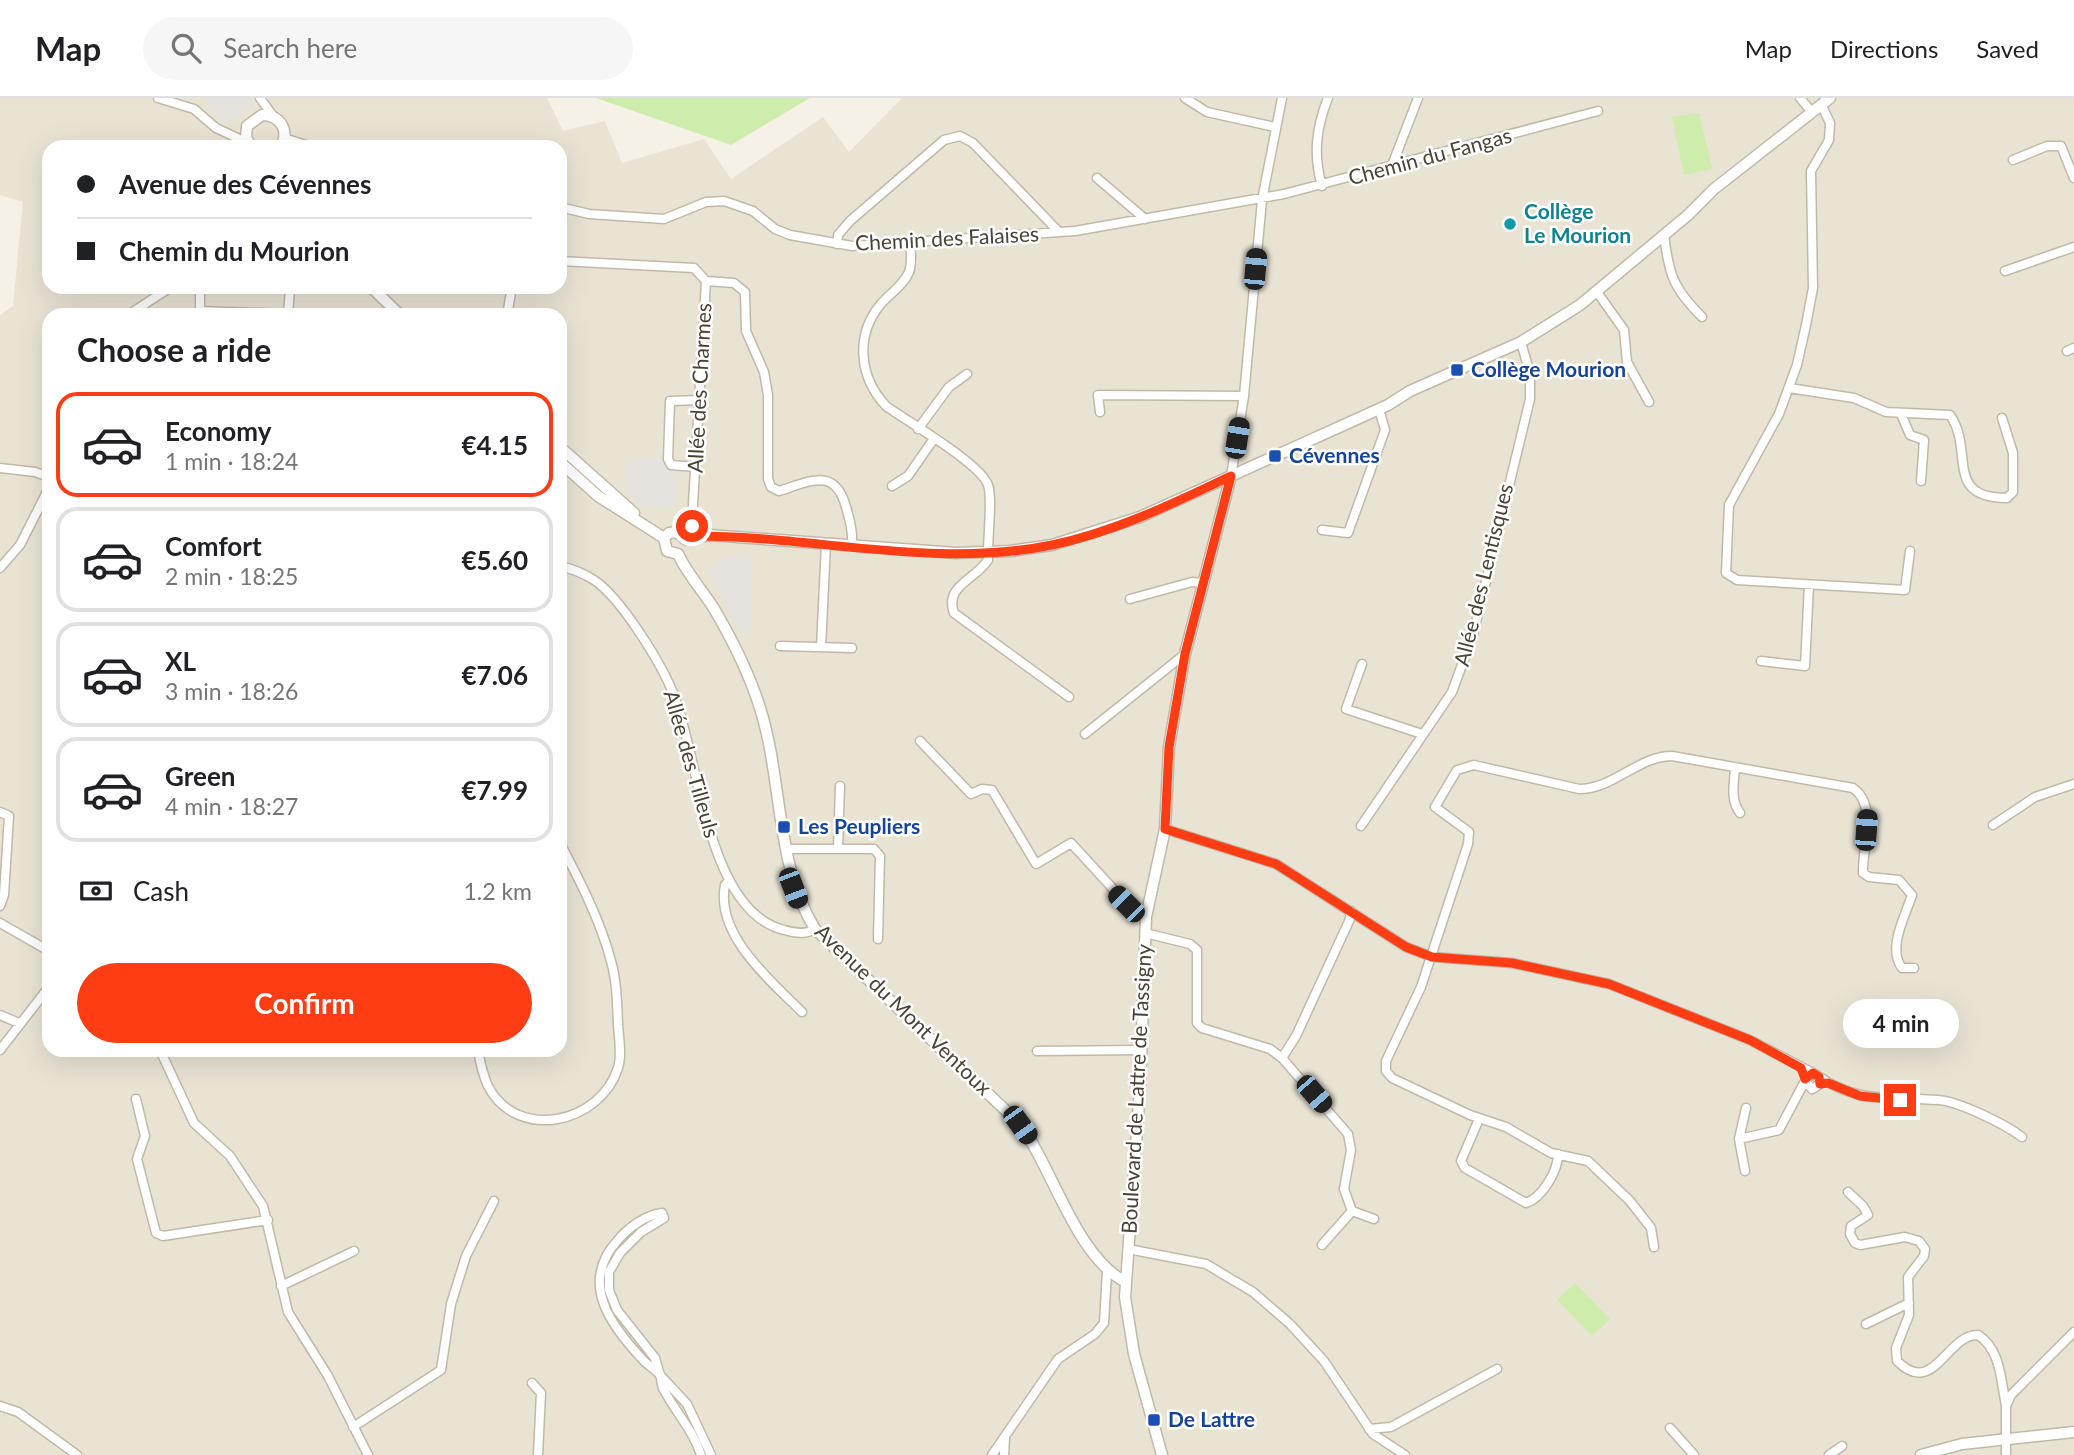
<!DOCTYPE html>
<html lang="en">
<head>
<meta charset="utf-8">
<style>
  :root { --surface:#fff; --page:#f6f6f6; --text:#202124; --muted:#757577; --line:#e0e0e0; --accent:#ff3d14 }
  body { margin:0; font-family:Lato,sans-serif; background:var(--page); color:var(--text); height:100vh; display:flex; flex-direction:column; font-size:26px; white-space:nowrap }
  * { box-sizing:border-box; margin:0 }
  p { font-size:23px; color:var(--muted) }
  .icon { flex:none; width:38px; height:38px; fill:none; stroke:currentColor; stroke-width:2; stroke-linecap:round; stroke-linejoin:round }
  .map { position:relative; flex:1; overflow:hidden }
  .sheet { position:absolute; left:42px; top:210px; width:525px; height:749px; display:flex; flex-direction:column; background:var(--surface); border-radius:21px; box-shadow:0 7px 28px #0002 }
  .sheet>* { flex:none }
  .banner { position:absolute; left:42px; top:42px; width:525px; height:154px; border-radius:21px; box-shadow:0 7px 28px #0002; display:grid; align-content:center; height:154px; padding:0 35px; background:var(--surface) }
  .end { position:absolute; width:32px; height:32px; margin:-16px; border:9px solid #ff3d14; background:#fff; box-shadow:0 0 0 4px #fff }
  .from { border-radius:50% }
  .bubble { position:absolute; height:49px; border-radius:24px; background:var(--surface); box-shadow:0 7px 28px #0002; font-size:23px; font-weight:700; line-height:49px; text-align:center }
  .car { position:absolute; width:21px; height:42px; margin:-21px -10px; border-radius:9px; box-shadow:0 0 5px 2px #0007; background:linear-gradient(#222 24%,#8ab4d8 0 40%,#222 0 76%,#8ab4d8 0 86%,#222 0) }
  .banner b { display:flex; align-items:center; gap:24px; height:66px; font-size:26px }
  .banner b+b { border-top:2px solid var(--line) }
  .banner i { width:18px; height:18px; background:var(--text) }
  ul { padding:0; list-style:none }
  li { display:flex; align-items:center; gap:21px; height:105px; margin:0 14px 10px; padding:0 21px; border:4px solid var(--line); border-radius:21px }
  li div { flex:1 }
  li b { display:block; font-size:26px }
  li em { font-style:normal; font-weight:700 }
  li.selected { border-color:var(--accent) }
  li>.icon { width:63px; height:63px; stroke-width:1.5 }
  h2 { padding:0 35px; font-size:32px; line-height:84px }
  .pay { display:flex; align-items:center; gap:18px; height:77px; padding:0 35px; font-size:26px }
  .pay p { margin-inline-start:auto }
  .action { display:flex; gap:14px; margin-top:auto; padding:14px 35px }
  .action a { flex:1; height:80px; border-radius:42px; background:var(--accent); color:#fff; font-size:28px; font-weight:700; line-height:80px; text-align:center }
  header { display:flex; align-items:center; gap:42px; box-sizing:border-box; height:98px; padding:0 35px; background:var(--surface); border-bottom:2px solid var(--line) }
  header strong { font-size:33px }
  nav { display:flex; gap:38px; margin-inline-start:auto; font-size:24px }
  .search { width:490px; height:63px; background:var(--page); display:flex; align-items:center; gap:18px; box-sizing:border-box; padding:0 24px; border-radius:38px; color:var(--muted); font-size:26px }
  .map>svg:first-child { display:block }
</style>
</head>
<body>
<header>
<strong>Map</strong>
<div class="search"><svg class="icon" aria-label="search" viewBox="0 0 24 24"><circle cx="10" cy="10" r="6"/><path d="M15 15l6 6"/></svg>Search here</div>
<nav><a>Map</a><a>Directions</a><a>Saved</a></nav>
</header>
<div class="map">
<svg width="2074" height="1357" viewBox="0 0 2074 1357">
  <rect width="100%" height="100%" fill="#f5f1e7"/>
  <path fill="#e9e3d4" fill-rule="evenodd" d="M0 0H547L563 33 605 23 622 65 704 41 731 81 823 19 849 54 902 0H2074V1357H0V217L13 208 23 104 0 97ZM49 49H560V189H49ZM49 217H560V952H49Z"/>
  <path fill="#ceedac" d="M596 0H810L731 47Z
    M1699 15 1712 71 1684 77 1672 19Z
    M1575 1185 1610 1221 1592 1238 1557 1202Z"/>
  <path fill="#e6e3df" d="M204 0H252L256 8 223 27Z
    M629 360 661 362 677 375 675 409 636 407 637 397 627 396Z
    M733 456H753L750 535H743L707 471Z"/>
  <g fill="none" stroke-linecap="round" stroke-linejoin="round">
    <g stroke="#c1b9a8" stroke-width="11">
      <path id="minor" d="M158 0 194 11 216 30 248 45
        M260 0 273 18
        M1185 0 1207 14 1275 29
        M1800 0 1811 13
        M1821 6 1830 25 1829 42 1811 73 1813 190 1806 227 1797 267 1779 316 1729 407 1726 475 1737 482 1905 492 1910 453
        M284 40 312 49
        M2013 62 2047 48H2061L2074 80
        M1391 70 1418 0
        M1097 80 1145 121
        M1322 88C1313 57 1316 30 1328 0
        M560 109 589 116 664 121 706 104 724 103 753 113 775 131 790 137 852 148 1075 133 1284 96 1598 13
        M1664 137C1669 177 1673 190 1702 219
        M837 146 838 137 850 123 944 42 960 38 973 45 1059 134
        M910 146C911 154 912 166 909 174 904 187 889 196 880 207 855 238 859 279 886 308 908 324 980 365 988 387 993 401 987 443 988 462 975 482 944 488 954 515L1069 599
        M560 163 694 170 706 183
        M2005 173 2074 149
        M706 183 734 185 745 194 746 233 764 274 768 297V381L771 389 779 393C811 383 835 369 846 409 850 423 853 434 852 448
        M1597 194 1624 232 1627 264 1649 304
        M200 213 288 216
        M128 217 171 189
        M200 217V189
        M288 217 290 189
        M507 217 512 189
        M2067 253 2074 250
        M1789 290 1854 300 1886 314 1950 317C1975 353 1943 400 2007 400L2013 394V355L2002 320
        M1100 314 1098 297 1244 298
        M1901 316 1910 337 1924 342 1921 383
        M918 331 949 289 967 276
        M696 369 671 367 668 361 670 303 700 302
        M0 370 35 374 49 379
        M1231 378 1244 298 1262 102 1282 0
        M892 388 908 378 933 342
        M1322 432 1348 435 1385 332 1379 311
        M696 438 692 424 706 183
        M560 468C573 471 583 475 594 482 621 500 661 565 673 595 699 658 706 813 784 832 795 835 806 837 815 831
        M0 470 20 447 49 390
        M1130 501 1192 484 1202 485
        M780 548 852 550
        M821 549 826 446
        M1761 563 1805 568 1809 487
        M1362 566 1346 611 1422 636
        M1085 636 1185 556
        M920 643 971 696 982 691 992 692 1036 766 1071 745 1137 817 1146 819
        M1735 670C1734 686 1730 702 1740 715
        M0 714 9 718 4 797 0 808
        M1993 727 2035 699 2074 686
        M1361 728 1452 594 1473 537 1530 301V276L1521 244
        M1165 731 1276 766 1406 849 1432 859 1512 865 1609 886 1750 942 1817 977 1820 986 1812 991 1805 983 1813 975
        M787 751H874L880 758 878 841
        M838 751 840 688
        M729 783 725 787C715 837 771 883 802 914
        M0 825 49 853
        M1145 835 1190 846 1197 852V925L1202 930 1270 951 1282 960 1348 1036 1351 1052 1344 1091 1352 1113 1322 1147
        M0 917 19 925
        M0 952 49 889
        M160 952 194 1025 230 1058 263 1108 288 1214 328 1278 368 1357
        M478 952C480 964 483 977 488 988 517 1044 600 1026 618 970 622 957 619 940 618 927 617 905 617 884 611 863 601 824 579 781 560 745
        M1037 953 1142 952
        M1282 960 1296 938 1350 821 1351 813
        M1818 978C1860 1007 1892 998 1938 1002 1958 1003 2005 1026 2022 1039
        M136 1001 145 1038 137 1061 156 1135 163 1138 268 1122
        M1746 1010 1739 1041 1779 1032 1805 983
        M1479 1021 1461 1063 1465 1070 1526 1105C1542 1100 1558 1073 1558 1056
        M1739 1041 1745 1073
        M1848 1094 1863 1108 1868 1117 1851 1128 1850 1136 1855 1145 1860 1147 1905 1139 1919 1143 1925 1151 1924 1158 1908 1179 1909 1217 1896 1250 1897 1263C1934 1300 1947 1236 1978 1237 2001 1251 2001 1284 2006 1308
        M1352 1113 1374 1121
        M664 1120 662 1115C645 1117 628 1130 617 1143 579 1186 611 1228 644 1263 648 1267 656 1272 660 1277 662 1282 661 1288 664 1292 676 1315 693 1332 701 1357
        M664 1120 641 1134 620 1155 609 1174V1192L617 1212 655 1260 660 1277 687 1306 711 1357
        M1654 1149 1651 1130 1630 1103 1588 1063 1551 1055 1506 1029 1470 1017 1392 980 1386 973V963L1421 889 1468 746 1469 734 1435 709 1457 672 1474 667 1579 691C1614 691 1638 658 1672 658L1853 690C1878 707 1862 749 1863 775L1869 779 1899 782 1912 797C1905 819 1887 850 1902 870H1914
        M1128 1151 1206 1166 1253 1194 1290 1226 1324 1263 1373 1336 1405 1357
        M281 1188 354 1153
        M1866 1226 1909 1205
        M532 1285 541 1295 538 1357
        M0 1308 18 1314 77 1357
        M353 1329 441 1272 451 1206 466 1158 494 1103
        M1670 1330 1694 1357
        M1369 1331 1391 1329 1497 1271
        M992 1357 1058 1261 1095 1236 1104 1225 1107 1173
        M1004 1357 1005 1340
        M1829 1357 1842 1348
        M2006 1357V1308L2011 1297 2074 1234"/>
    </g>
    <g stroke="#c1b9a8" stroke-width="13">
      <path id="tertiary" d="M251 49 246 39 247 28 262 17C280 17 291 33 280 49
        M371 189 400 217
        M560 349 634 415
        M560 364 598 398 664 440
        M664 440 669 435 677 434 685 441
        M664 440 667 453 678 456
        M685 441 709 437 956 455 1010 453 1052 447 1140 419 1388 307 1410 293 1521 244 1580 207 1688 117 1714 91 1830 0
        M678 456C687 475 701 491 713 509 732 541 749 575 760 610 783 683 775 766 815 831L1021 1027C1053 1072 1077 1160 1126 1184
        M1162 1357 1134 1256 1125 1199 1140 990 1146 819 1165 731 1169 649 1185 556 1231 378
        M1921 1357 1962 1346 2074 1334"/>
    </g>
    <use href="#minor" stroke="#fff" stroke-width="8"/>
    <use href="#tertiary" stroke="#fff" stroke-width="10"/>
  </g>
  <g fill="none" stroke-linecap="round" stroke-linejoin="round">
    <path stroke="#ff3d14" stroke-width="9" d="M692 428 696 438C814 438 935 471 1052 447 1115 434 1174 405 1231 378L1185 556 1169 649 1165 731 1276 766 1406 849 1432 859 1512 865 1609 886 1750 942 1801 970 1805 981 1813 975 1819 979 1820 986 1828 985 1860 998 1900 1002"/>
  </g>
  <circle fill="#0f9aa8" stroke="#fff" stroke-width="2.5" cx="1510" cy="126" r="7"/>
  <g fill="#1a4fb4" stroke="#fff" stroke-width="2.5">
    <rect x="1450" y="265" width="14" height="14" rx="3.5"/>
    <rect x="1268" y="351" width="14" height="14" rx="3.5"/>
    <rect x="777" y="722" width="14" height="14" rx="3.5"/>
    <rect x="1147" y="1315" width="14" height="14" rx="3.5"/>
  </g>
  <g text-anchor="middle" stroke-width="5" stroke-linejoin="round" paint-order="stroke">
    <g font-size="21" fill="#494235" stroke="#fff">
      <text transform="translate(1430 59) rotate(-15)" y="7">Chemin du Fangas</text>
      <text transform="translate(947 141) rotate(-3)" y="7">Chemin des Falaises</text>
      <text transform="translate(700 290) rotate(-87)" y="7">Allée des Charmes</text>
      <text transform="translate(1484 477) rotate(-76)" y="7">Allée des Lentisques</text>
      <text transform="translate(691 666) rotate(74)" y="7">Allée des Tilleuls</text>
      <text transform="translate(903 912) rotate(44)" y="7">Avenue du Mont Ventoux</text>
      <text transform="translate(1137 991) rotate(-87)" y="7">Boulevard de Lattre de Tassigny</text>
    </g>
    <g font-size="21" font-weight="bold" fill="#0d838f" stroke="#fff" text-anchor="start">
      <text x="1524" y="121">Collège<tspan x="1524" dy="24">Le Mourion</tspan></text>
    </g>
    <g font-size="21" font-weight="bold" fill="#164399" stroke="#fff" text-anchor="start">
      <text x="1471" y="279">Collège Mourion</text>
      <text x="1289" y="365">Cévennes</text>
      <text x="798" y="736">Les Peupliers</text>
      <text x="1168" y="1329">De Lattre</text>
    </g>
  </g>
</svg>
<i class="end from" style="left:692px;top:428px"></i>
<i class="end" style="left:1900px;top:1002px"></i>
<div class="bubble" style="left:1843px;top:901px;width:116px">4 min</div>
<i class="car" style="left:1255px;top:171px;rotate:5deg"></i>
<i class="car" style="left:1237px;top:340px;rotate:9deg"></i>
<i class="car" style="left:1866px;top:732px;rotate:4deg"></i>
<i class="car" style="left:793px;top:790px;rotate:159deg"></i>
<i class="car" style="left:1126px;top:806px;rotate:315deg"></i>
<i class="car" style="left:1314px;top:996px;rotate:139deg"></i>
<i class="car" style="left:1020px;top:1027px;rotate:144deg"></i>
<div class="banner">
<b><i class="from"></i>Avenue des Cévennes</b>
<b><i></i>Chemin du Mourion</b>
</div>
<section class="sheet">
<h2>Choose a ride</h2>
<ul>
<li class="selected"><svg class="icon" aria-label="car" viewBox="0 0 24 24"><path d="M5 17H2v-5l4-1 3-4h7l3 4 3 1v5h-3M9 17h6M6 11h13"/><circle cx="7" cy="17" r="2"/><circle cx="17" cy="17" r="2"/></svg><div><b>Economy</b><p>1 min · 18:24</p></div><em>€4.15</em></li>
<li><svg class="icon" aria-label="car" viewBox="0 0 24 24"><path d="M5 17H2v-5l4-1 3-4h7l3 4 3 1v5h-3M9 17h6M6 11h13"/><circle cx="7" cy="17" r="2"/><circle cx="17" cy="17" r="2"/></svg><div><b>Comfort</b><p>2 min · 18:25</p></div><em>€5.60</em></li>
<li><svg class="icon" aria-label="car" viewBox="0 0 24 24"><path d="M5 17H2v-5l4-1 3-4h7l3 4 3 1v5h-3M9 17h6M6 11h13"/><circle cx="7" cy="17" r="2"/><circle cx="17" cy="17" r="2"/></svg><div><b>XL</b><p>3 min · 18:26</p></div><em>€7.06</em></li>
<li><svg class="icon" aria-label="car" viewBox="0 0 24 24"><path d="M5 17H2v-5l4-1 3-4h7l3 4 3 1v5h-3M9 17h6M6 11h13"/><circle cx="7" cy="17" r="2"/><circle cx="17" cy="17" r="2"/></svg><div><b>Green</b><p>4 min · 18:27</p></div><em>€7.99</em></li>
</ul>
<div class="pay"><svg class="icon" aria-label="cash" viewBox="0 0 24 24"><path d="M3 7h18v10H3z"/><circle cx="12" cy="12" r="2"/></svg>Cash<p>1.2 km</p></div>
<div class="action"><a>Confirm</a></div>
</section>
</div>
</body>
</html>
